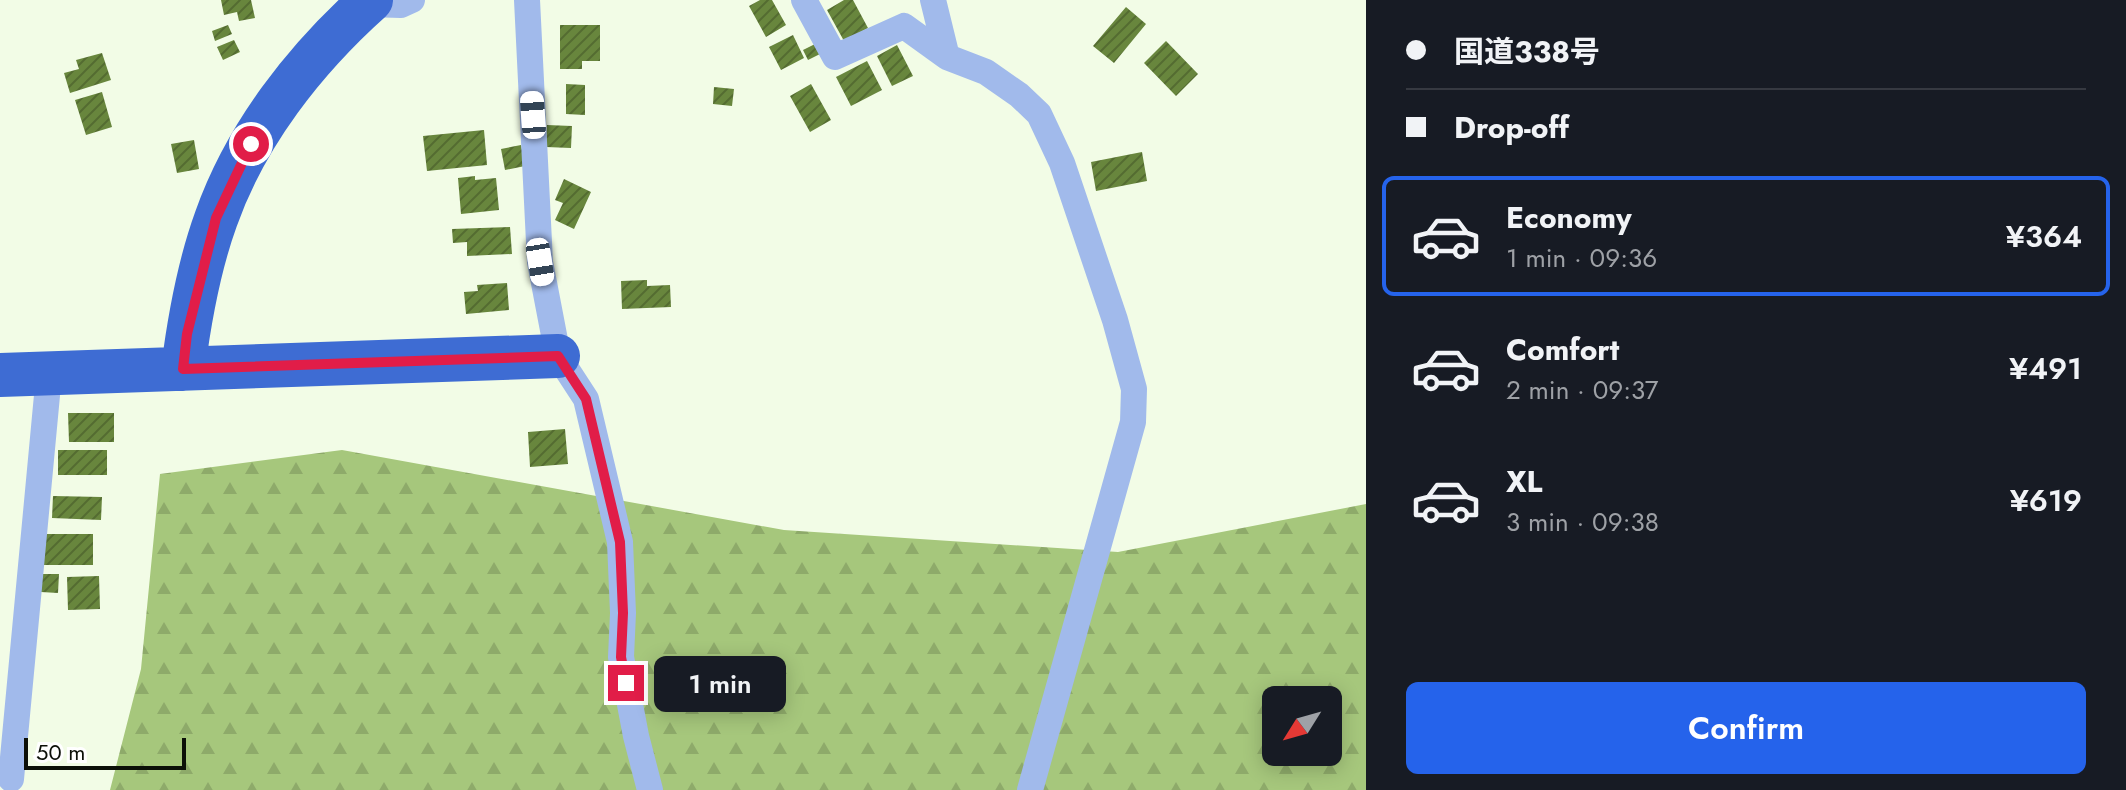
<!DOCTYPE html>
<html lang="en">
<head>
<meta charset="utf-8">
<style>
  :root { --surface:#171b24; --page:#242831; --text:#f1f3f6; --muted:#9ea1a6; --line:#363941; --accent:#2563eb }
  body { margin:0; font-family:Jost,"Noto Sans JP",sans-serif; background:var(--page); color:var(--text); height:100vh; display:flex; flex-direction:column; font-size:30px; white-space:nowrap }
  * { box-sizing:border-box; margin:0 }
  p { font-size:26px; color:var(--muted) }
  .icon { flex:none; width:44px; height:44px; fill:none; stroke:currentColor; stroke-width:2; stroke-linecap:round; stroke-linejoin:round }
  .map { position:relative; flex:1; overflow:hidden }
  .sheet { display:flex; flex-direction:column; background:var(--surface); width:760px }
  .sheet>* { flex:none }
  .top-card { display:grid; align-content:center; height:176px; padding:0 40px; background:var(--surface) }
  .needle { width:52px; rotate:233deg }
  .controls { position:absolute; left:1262px; top:686px; display:grid; gap:16px }
  .controls a { display:grid; place-items:center; width:80px; height:80px; border-radius:12px; background:var(--surface); box-shadow:0 4px 20px #0003; font-size:40px }
  .scale { position:absolute; left:24px; bottom:20px; width:162px; box-sizing:border-box; padding-left:8px; border:4px solid #0c1008; border-top:0; font-size:22px; line-height:28px; white-space:nowrap; color:#0c1008; -webkit-text-stroke:6px #fff; paint-order:stroke }
  .end { position:absolute; width:36px; height:36px; margin:-18px; border:10px solid #e11d48; background:#fff; box-shadow:0 0 0 4px #fff }
  .from { border-radius:50% }
  .bubble { position:absolute; height:56px; border-radius:12px; background:var(--surface); box-shadow:0 4px 20px #0003; font-size:26px; font-weight:600; line-height:56px; text-align:center }
  .car { position:absolute; width:24px; height:48px; margin:-24px -12px; border-radius:10px; box-shadow:0 0 6px 2px #0007; background:linear-gradient(#fff 24%,#345 0 40%,#fff 0 76%,#345 0 86%,#fff 0) }
  .top-card b { display:flex; align-items:center; gap:28px; height:76px; font-size:30px }
  .top-card b+b { border-top:2px solid var(--line) }
  .top-card i { width:20px; height:20px; background:var(--text) }
  ul { padding:0; list-style:none }
  li { display:flex; align-items:center; gap:24px; height:120px; margin:0 16px 12px; padding:0 24px; border:4px solid transparent; border-radius:12px }
  li div { flex:1 }
  li b { display:block; font-size:30px }
  li em { font-style:normal; font-weight:600 }
  li.current { border-color:var(--accent) }
  li>.icon { width:72px; height:72px; stroke-width:1.5 }
  .primary-button { display:flex; gap:16px; margin-top:auto; padding:16px 40px }
  .primary-button a { flex:1; height:92px; border-radius:12px; background:var(--accent); color:#fff; font-size:32px; font-weight:600; line-height:92px; text-align:center }
  main { display:flex; flex:1; min-height:0 }
  .map>svg:first-child { display:block }
</style>
</head>
<body>
<main>
<div class="map">
<svg width="1366" height="790" viewBox="0 0 1366 790">
  <defs>
    <pattern id="forest-firs" width="22" height="20" patternUnits="userSpaceOnUse" patternTransform="scale(2)"><rect width="22" height="20" fill="#a6c77c"/><path d="M5 1l3.5 6h-7zM16 11l3.5 6h-7z" fill="#8eaa6a"/></pattern>
    <pattern id="building-hatch" width="6" height="6" patternUnits="userSpaceOnUse" patternTransform="scale(2)"><rect width="6" height="6" fill="#68863d"/><path d="M-1 1l2-2M0 6l6-6M5 7l2-2" fill="none" stroke="#546c31"/></pattern>
  </defs>
  <rect width="100%" height="100%" fill="#f2fce6"/>
  <path fill="url(#forest-firs)" fill-rule="evenodd" d="M342 450 784 530 1118 552 1366 504V790H110L141 669 160 474ZM1276 700H1328V752H1276Z"/>
  <path fill="url(#building-hatch)" d="M221 0H251L255 18 239 21 237 12 224 15Z
    M760 0H772L786 25 766 37 749 6Z
    M844 0H853L868 28 844 41 827 10Z
    M1126 7 1146 24 1114 63 1093 46Z
    M228 25 232 34 215 41 212 31Z
    M560 25H600V61H582V69H560Z
    M793 35 804 58 781 70 769 47Z
    M234 40 240 52 223 60 217 47Z
    M1166 41 1198 74 1176 96 1144 63Z
    M817 43 822 53 808 60 803 50Z
    M897 45 913 76 892 86 877 56Z
    M102 53 111 80 70 93 64 73 79 69 76 60Z
    M867 61 882 90 851 106 836 77Z
    M566 84 585 85V115L566 114Z
    M811 84 831 120 810 132 790 96Z
    M714 87 734 89 732 106 713 104Z
    M102 92 112 127 86 135 75 100Z
    M547 125 572 126 571 148 546 147Z
    M484 130 487 165 427 171 423 136Z
    M194 140 199 169 177 173 171 144Z
    M521 145 525 166 505 170 501 149Z
    M1142 152 1147 181 1096 191 1091 162Z
    M475 176V180L496 178 499 210 461 214 458 178Z
    M564 179 591 192 574 229 555 220 563 203 555 200Z
    M510 227 512 254 467 256V242L453 243 452 229Z
    M647 280V286L670 285 671 307 622 309 621 281Z
    M507 283 509 310 466 314 464 292 478 291 477 285Z
    M68 413H114V442H69Z
    M565 429 568 464 530 467 528 432Z
    M58 450H107V475H58Z
    M53 496 102 497 101 520 52 518Z
    M44 534H93V565H44Z
    M42 574H59L58 593 41 592Z
    M99 576 100 609 68 610 67 577Z"/>
  <g fill="none" stroke-linecap="round" stroke-linejoin="round">
    <path stroke="#a1baeb" stroke-width="26" d="M527 0 540 262 558 356 586 399 620 542 623 613 621 657 636 736 650 790
      M804 0 835 57 904 26 947 57
      M933 0 947 57 986 72 1019 95 1039 114 1062 163 1115 320 1134 389 1133 422 1030 790
      M367 4 401 5 412 0
      M11 779 49 374"/>
    <path stroke="#3e6cd3" stroke-width="44" d="M183 369C189 322 200 263 216 219 246 134 305 59 371 0
      M0 375 558 356"/>
  </g>
  <g fill="none" stroke-linecap="round" stroke-linejoin="round">
    <path stroke="#e11d48" stroke-width="10" d="M251 144 216 218 187 334 183 369 558 356 586 399 620 542 623 613 621 657 626 683"/>
  </g>
</svg>
<div class="controls">
<a><svg class="needle" viewBox="-14 -14 28 28"><path d="M0-13l5 13h-10z" fill="#e53935"/><path d="M0 13l5-13h-10z" fill="#9ea1a6"/></svg></a>
</div>
<div class="scale">50 m</div>
<i class="end from" style="left:251px;top:144px"></i>
<i class="end" style="left:626px;top:683px"></i>
<div class="bubble" style="left:654px;top:656px;width:132px">1 min</div>
<i class="car" style="left:533px;top:115px;rotate:356deg"></i>
<i class="car" style="left:540px;top:262px;rotate:171deg"></i>
</div>
<section class="sheet">
<div class="top-card">
<b><i class="from"></i>国道338号</b>
<b><i></i>Drop-off</b>
</div>
<ul>
<li class="current"><svg class="icon" aria-label="car" viewBox="0 0 24 24"><path d="M5 17H2v-5l4-1 3-4h7l3 4 3 1v5h-3M9 17h6M6 11h13"/><circle cx="7" cy="17" r="2"/><circle cx="17" cy="17" r="2"/></svg><div><b>Economy</b><p>1 min · 09:36</p></div><em>¥364</em></li>
<li><svg class="icon" aria-label="car" viewBox="0 0 24 24"><path d="M5 17H2v-5l4-1 3-4h7l3 4 3 1v5h-3M9 17h6M6 11h13"/><circle cx="7" cy="17" r="2"/><circle cx="17" cy="17" r="2"/></svg><div><b>Comfort</b><p>2 min · 09:37</p></div><em>¥491</em></li>
<li><svg class="icon" aria-label="car" viewBox="0 0 24 24"><path d="M5 17H2v-5l4-1 3-4h7l3 4 3 1v5h-3M9 17h6M6 11h13"/><circle cx="7" cy="17" r="2"/><circle cx="17" cy="17" r="2"/></svg><div><b>XL</b><p>3 min · 09:38</p></div><em>¥619</em></li>
</ul>
<div class="primary-button"><a>Confirm</a></div>
</section>
</main>
</body>
</html>
